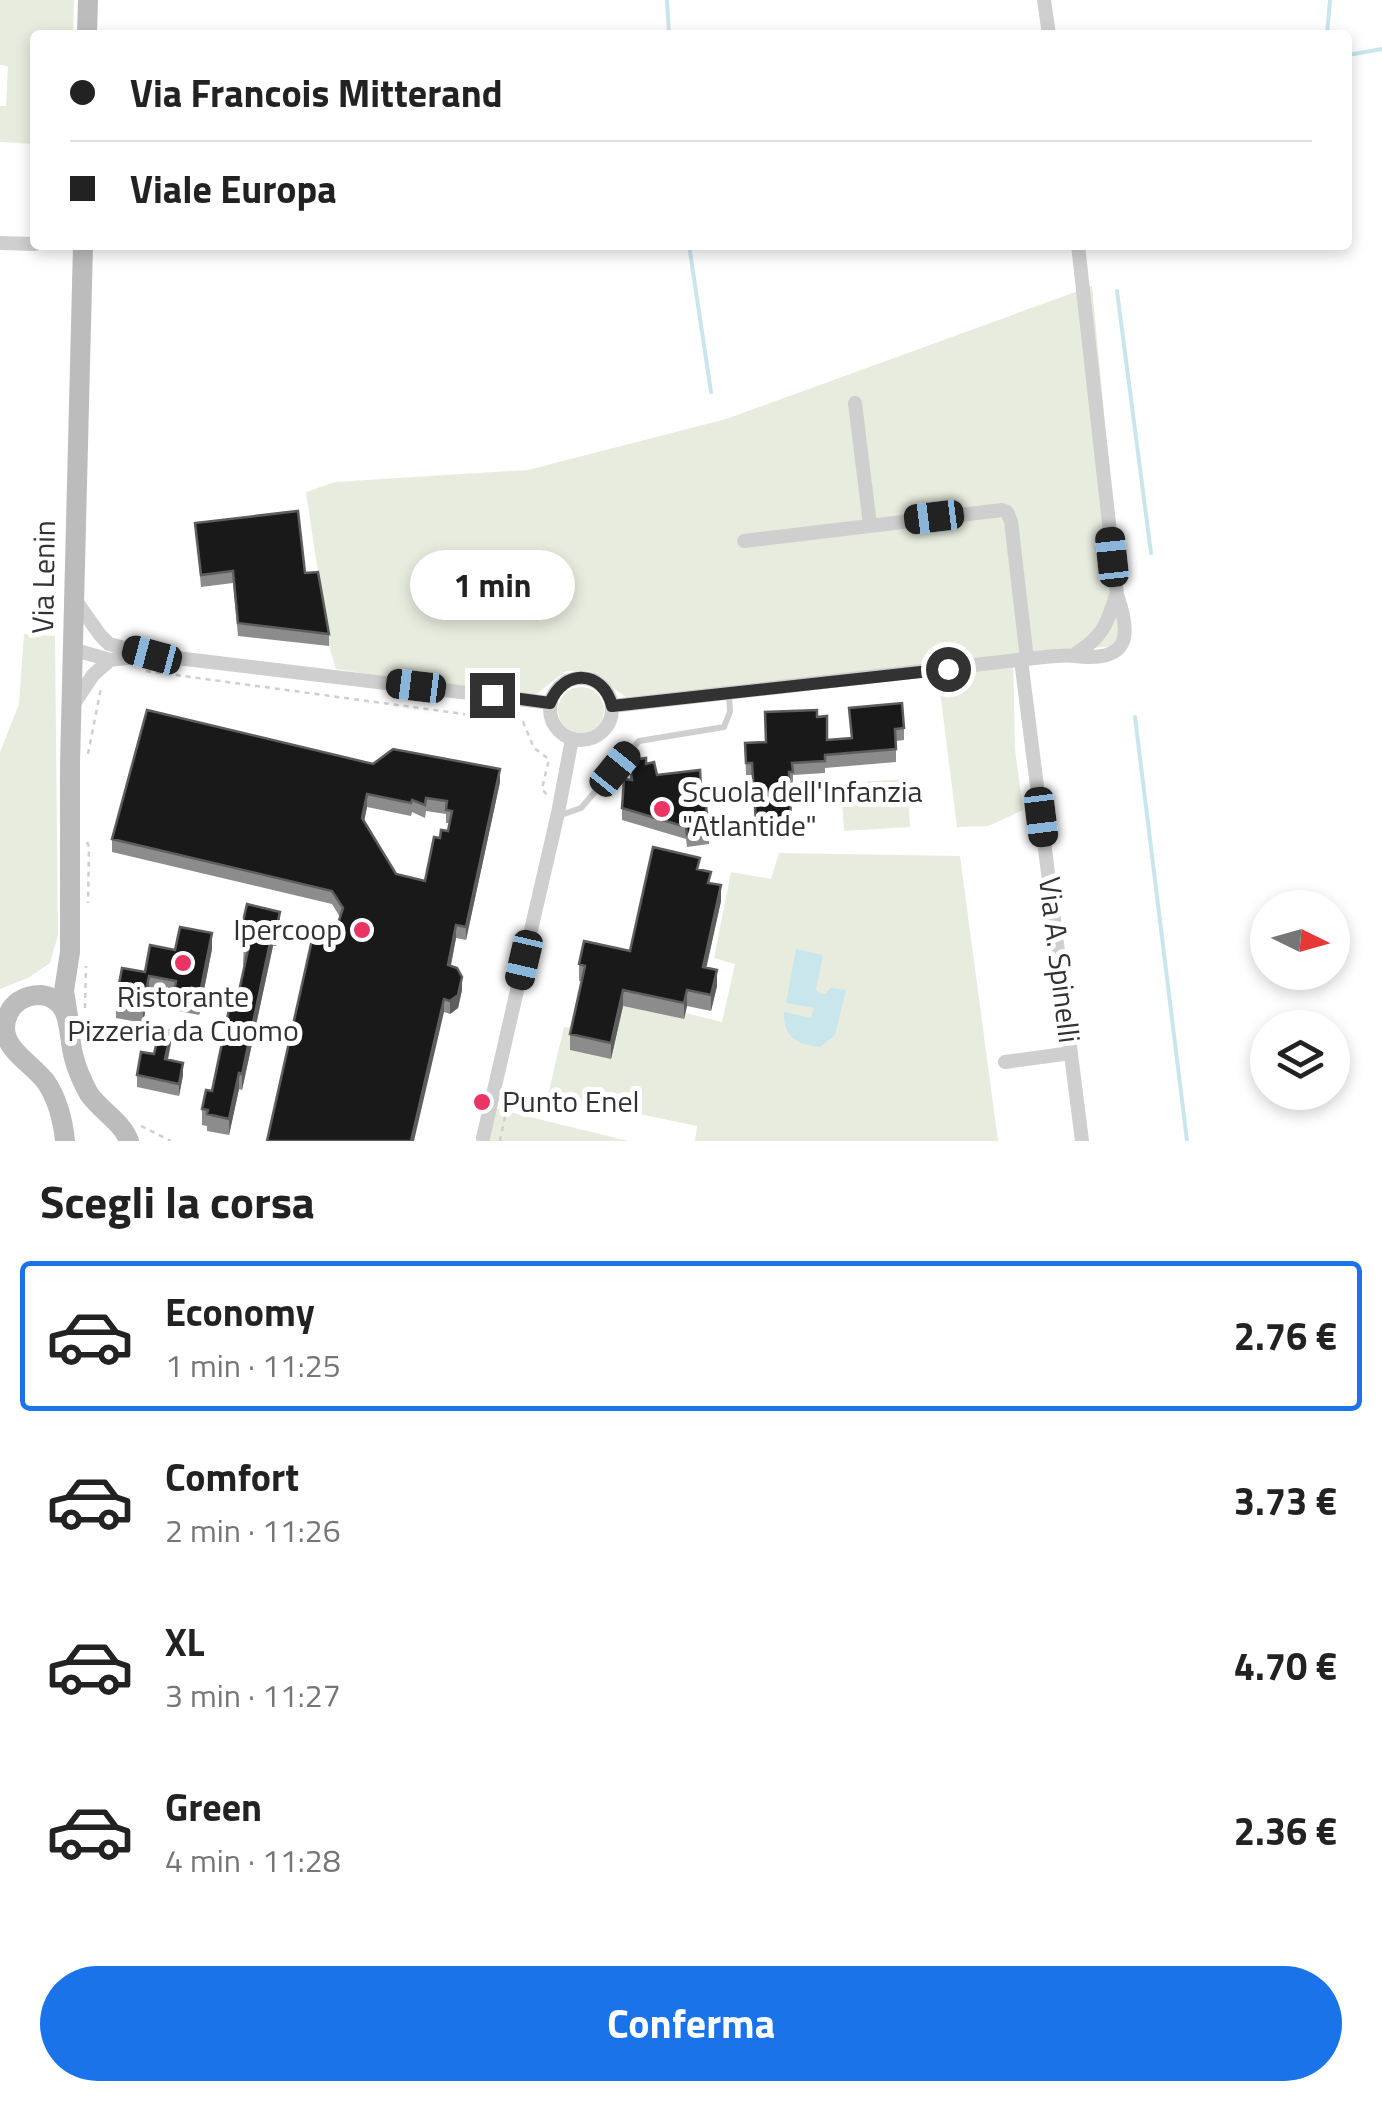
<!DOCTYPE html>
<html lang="it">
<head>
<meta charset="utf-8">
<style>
  :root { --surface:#fff; --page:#f2f2f2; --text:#222; --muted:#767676; --line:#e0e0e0; --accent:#1a73e8 }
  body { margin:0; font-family:"Titillium Web",sans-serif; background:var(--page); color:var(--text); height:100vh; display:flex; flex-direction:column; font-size:38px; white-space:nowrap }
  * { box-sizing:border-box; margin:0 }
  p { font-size:32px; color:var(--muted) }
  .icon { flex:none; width:55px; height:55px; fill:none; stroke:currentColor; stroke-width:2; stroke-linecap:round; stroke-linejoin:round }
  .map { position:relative; height:1141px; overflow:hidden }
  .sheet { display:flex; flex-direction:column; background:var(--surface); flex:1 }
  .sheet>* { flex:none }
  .hud { position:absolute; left:30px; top:30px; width:1322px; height:220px; border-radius:10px; box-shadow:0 5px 15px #0003; display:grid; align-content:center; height:220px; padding:0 40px; background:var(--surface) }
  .needle { width:65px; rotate:95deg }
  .buttons { position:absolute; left:1250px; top:890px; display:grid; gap:20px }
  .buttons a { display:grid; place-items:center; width:100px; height:100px; border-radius:50%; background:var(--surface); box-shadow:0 5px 15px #0003; font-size:50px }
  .end { position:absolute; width:45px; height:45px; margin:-22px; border:12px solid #323232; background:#fff; box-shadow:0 0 0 5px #fff }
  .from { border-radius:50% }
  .bubble { position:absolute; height:70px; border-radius:35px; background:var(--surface); box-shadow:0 5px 15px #0003; font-size:32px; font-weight:700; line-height:70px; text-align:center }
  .car { position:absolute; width:30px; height:60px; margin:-30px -15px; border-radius:12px; box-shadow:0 0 8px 2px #0007; background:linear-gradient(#222 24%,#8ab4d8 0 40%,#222 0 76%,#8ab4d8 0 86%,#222 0) }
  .hud b { display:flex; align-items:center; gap:35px; height:95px; font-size:38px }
  .hud b+b { border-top:2px solid var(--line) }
  .hud i { width:25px; height:25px; background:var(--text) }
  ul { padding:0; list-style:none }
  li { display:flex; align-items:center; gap:30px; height:150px; margin:0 20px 15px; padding:0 20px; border:5px solid transparent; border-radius:10px }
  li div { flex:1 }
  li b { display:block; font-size:38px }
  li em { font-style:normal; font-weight:700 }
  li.active { border-color:var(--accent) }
  li>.icon { width:90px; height:90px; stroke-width:1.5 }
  h2 { padding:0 40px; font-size:45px; line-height:120px }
  .cta { display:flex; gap:20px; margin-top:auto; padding:20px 40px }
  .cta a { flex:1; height:115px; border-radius:60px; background:var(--accent); color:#fff; font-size:40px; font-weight:700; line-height:115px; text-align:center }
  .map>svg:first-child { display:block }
</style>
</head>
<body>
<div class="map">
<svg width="1382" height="1141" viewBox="0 0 1382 1141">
  <rect width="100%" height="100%" fill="#fff"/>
  <path fill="#e8ecde" d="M0 0H74L73 35H35V144L0 142V106H6L8 66 0 65Z
    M1092 286 1126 645 1013 655 1015 749 1023 810 989 826 957 827 940 691 942 664 737 690 626 697 589 671H566L530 699 336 669 329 646 306 492 335 482 528 470 726 419Z
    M24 634 55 636 58 935 50 963 28 978 0 989V752L19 704Z
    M558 710a23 23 0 1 1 46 0a23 23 0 1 1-46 0Z
    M907 779 910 827 844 831 841 783Z
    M779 853 960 856 998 1141H695L697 1126 548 1095 564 1027 574 1028 623 1006 683 1019 685 1013 722 1022 735 964 714 958 731 872 771 879Z
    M494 1108 628 1141H487Z"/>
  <path fill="#cae6ed" d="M796 949 823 955 816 990 821 994H826L830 988 846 990 835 1035 820 1047C796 1045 783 1036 784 1012L811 1018 814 1008 786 1003Z"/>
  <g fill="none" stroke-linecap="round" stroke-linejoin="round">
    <path stroke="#cae6ed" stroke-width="4" d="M667 0 669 35
      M1327 35 1330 0
      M1348 55 1382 49
      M689 245 711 392
      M1117 291 1151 553
      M1135 717 1187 1141"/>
    <path stroke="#cfcfcf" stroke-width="2.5" stroke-dasharray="5 5" stroke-linecap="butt" d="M146 671 523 722 534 748 549 759 542 789 548 796
      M88 754 101 688
      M87 842 89 847 88 903
      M85 1008 86 966
      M141 1126 171 1141
      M500 1141 506 1112"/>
    <path stroke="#cfcfcf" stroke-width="6" d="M559 813 564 814 581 808 639 741 724 727 730 712 729 695"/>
    <path stroke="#cfcfcf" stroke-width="14" d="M1044 0 1049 35
      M0 243 35 244
      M855 403 870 525
      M744 541 1002 510 1007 512 1011 521 1027 659
      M74 598 100 635 109 644 152 655 551 703
      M72 649 110 660
      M1074 655C1101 638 1107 626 1116 595
      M1021 660 1082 1141
      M550 709a31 31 0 1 1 62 0a31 31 0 1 1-62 0Z
      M612 706 1027 659C1042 658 1060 654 1075 656 1127 662 1133 639 1117 595L1078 245
      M71 708 93 675 110 660 142 656
      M1005 1062 1071 1053
      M483 1138 558 813 572 739"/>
    <path stroke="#bcbcbc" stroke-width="20" d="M87 35 88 0
      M69 1022 64 991 70 952V764L83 245
      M65 1141C63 1120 58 1100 46 1082 34 1065 5 1051 5 1028 5 1018 10 1007 19 1001 25 997 33 995 41 995 74 999 67 1035 74 1058 77 1070 83 1083 89 1094 101 1111 122 1122 129 1141"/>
  </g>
  <path fill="#8c8c8c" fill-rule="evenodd" d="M195 523 305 573 329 634V646L238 636 233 583 201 587Z
    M849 708 904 728V740L896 741V762L825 768V773L793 775V784H789L791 832 756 834 752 775H746L745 743 766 742 817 717 827 740 851 738Z
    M629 760 646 764 657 775 661 776 702 806 709 831V844L687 847 686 839 622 820V808L630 780Z
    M373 764 500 782 466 940 456 938 451 966 462 990 458 1008 450 1014 444 1012 337 927 340 917 332 904 112 852V839ZM367 807 411 816 412 812 425 818 426 811 446 814V823H449L448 831 440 838 425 881 396 874 364 821Z
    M700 870 711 884 721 901 706 967 717 986 711 1011 687 1006 684 1019 623 1006 611 1059 570 1050V1034L581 981H579V964L630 951Z
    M242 926 280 928 276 946H273L242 1090 239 1089 229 1135 207 1131V1126L202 1125V1109L212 1091 238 996 245 965H243L244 943H242Z
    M212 949 199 1015 174 1010V997L149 992 143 1023 116 1018V1001L145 972 175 950Z
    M171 1043 168 1060 183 1075 179 1096 137 1087V1075L154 1054Z"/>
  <path fill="#5e5e5e" d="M500 769V782L466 940V927Z
    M367 794V807L362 831V818Z
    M721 885V901L703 983V967Z
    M280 912V928L276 946V930Z
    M456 925V938L448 978V965Z
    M273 929V946L242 1090V1074Z
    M212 933V949L199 1015V998Z
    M717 970V986L711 1011V995Z
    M149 976V992L143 1023V1007Z
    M462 977V990L458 1008 450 1014V1001Z
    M623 990V1006L611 1059V1043Z
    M687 990V1006L684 1019V1003Z
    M444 999V1012L414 1141H411Z
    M171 1031V1043L165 1071V1059Z
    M183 1063V1075L179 1096V1084Z
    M239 1073V1089L229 1135V1119Z"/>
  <path fill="#191919" stroke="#5e5e5e" stroke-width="2.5" fill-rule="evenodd" d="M298 511 305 573 318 572 329 634 238 623 233 571 201 575 195 523Z
    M902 703 904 728 895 729 896 749 825 755V761L792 763 793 772H789L791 820 756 822 752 763H746L745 743 766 742 765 712 817 710V717L827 716V740L852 738 849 708Z
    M147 710 373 764 393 749 500 769 466 927 456 925 448 965 457 968 462 977 458 995 450 1001 444 999 411 1141H267L316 922 337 927 343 908 332 891 112 839ZM367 794 411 803 412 800 425 805 426 798 447 801 446 810 452 811 448 831 441 830 440 838 434 837 425 881 396 874 362 818Z
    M646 758V764L654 762 657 775 700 770 702 806H706L709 831 687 835 686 827 622 808 624 779 632 780 629 760Z
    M653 847 700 858 697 869 711 872 708 883 721 885 703 967 717 970 711 995 687 990 684 1003 623 990 611 1043 570 1034 585 966 579 964 584 941 630 951Z
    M247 904 280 912 276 930 273 929 242 1074 239 1073 229 1119 207 1114 208 1110 202 1109 206 1090 212 1091 232 995 238 996 248 950 243 949 247 927 242 926Z
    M180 927 212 933 199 998 174 993 176 981 149 976 143 1007 116 1001 122 968 145 972 150 945 175 950Z
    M160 1028 171 1031 165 1059 183 1063 179 1084 137 1075 141 1052 154 1054Z"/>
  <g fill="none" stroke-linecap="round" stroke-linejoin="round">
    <path stroke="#323232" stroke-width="12" d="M492 695 550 703C564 668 603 670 612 706L948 669"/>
  </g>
  <g fill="#ea3463" stroke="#fff" stroke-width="4">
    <circle cx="662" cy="809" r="10"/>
    <circle cx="362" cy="930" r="10"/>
    <circle cx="183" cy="963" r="10"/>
    <circle cx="482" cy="1102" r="10"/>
  </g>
  <g text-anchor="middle" stroke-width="10" stroke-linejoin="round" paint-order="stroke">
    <g font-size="30" fill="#323232" stroke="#fff">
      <text transform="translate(44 577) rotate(-89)" y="10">Via Lenin</text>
      <text transform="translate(1059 960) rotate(83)" y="10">Via A. Spinelli</text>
    </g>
    <g font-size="30" fill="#323232" stroke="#fff" text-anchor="start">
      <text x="682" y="802">Scuola dell'Infanzia<tspan x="682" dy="34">"Atlantide"</tspan></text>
      <text x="342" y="940" text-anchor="end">Ipercoop</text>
      <text x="183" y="1007" text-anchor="middle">Ristorante<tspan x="183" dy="34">Pizzeria da Cuomo</tspan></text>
      <text x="502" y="1112">Punto Enel</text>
    </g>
  </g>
</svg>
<div class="buttons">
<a><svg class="needle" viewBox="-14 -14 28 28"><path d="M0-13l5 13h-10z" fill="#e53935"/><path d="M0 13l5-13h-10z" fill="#767676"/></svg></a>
<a><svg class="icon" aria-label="layers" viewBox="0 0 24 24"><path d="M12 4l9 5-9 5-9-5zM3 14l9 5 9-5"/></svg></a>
</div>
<i class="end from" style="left:948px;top:669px"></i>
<i class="end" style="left:492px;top:695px"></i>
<div class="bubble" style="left:410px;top:550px;width:165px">1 min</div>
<i class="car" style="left:934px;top:517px;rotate:263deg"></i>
<i class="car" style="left:1112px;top:557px;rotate:354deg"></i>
<i class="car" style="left:152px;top:655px;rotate:285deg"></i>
<i class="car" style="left:416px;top:686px;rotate:277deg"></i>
<i class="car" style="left:615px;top:769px;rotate:39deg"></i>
<i class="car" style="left:1041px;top:817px;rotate:173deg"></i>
<i class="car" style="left:524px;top:960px;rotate:193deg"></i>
<div class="hud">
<b><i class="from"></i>Via Francois Mitterand</b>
<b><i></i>Viale Europa</b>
</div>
</div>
<section class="sheet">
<h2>Scegli la corsa</h2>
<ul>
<li class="active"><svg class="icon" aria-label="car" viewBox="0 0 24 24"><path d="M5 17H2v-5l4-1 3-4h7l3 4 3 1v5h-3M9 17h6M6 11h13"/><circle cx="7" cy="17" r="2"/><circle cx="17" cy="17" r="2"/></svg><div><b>Economy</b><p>1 min · 11:25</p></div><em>2.76 €</em></li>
<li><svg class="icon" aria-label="car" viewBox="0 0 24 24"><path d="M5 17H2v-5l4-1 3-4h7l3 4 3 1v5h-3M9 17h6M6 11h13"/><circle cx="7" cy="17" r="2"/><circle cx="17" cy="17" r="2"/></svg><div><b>Comfort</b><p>2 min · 11:26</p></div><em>3.73 €</em></li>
<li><svg class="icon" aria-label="car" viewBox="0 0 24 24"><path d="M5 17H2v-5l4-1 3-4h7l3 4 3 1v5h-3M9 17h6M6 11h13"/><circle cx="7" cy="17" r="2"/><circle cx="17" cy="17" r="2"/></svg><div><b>XL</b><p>3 min · 11:27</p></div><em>4.70 €</em></li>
<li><svg class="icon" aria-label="car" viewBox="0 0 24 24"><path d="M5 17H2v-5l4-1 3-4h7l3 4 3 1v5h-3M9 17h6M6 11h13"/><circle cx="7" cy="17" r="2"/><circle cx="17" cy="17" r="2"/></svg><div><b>Green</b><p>4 min · 11:28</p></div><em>2.36 €</em></li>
</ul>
<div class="cta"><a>Conferma</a></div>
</section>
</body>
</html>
